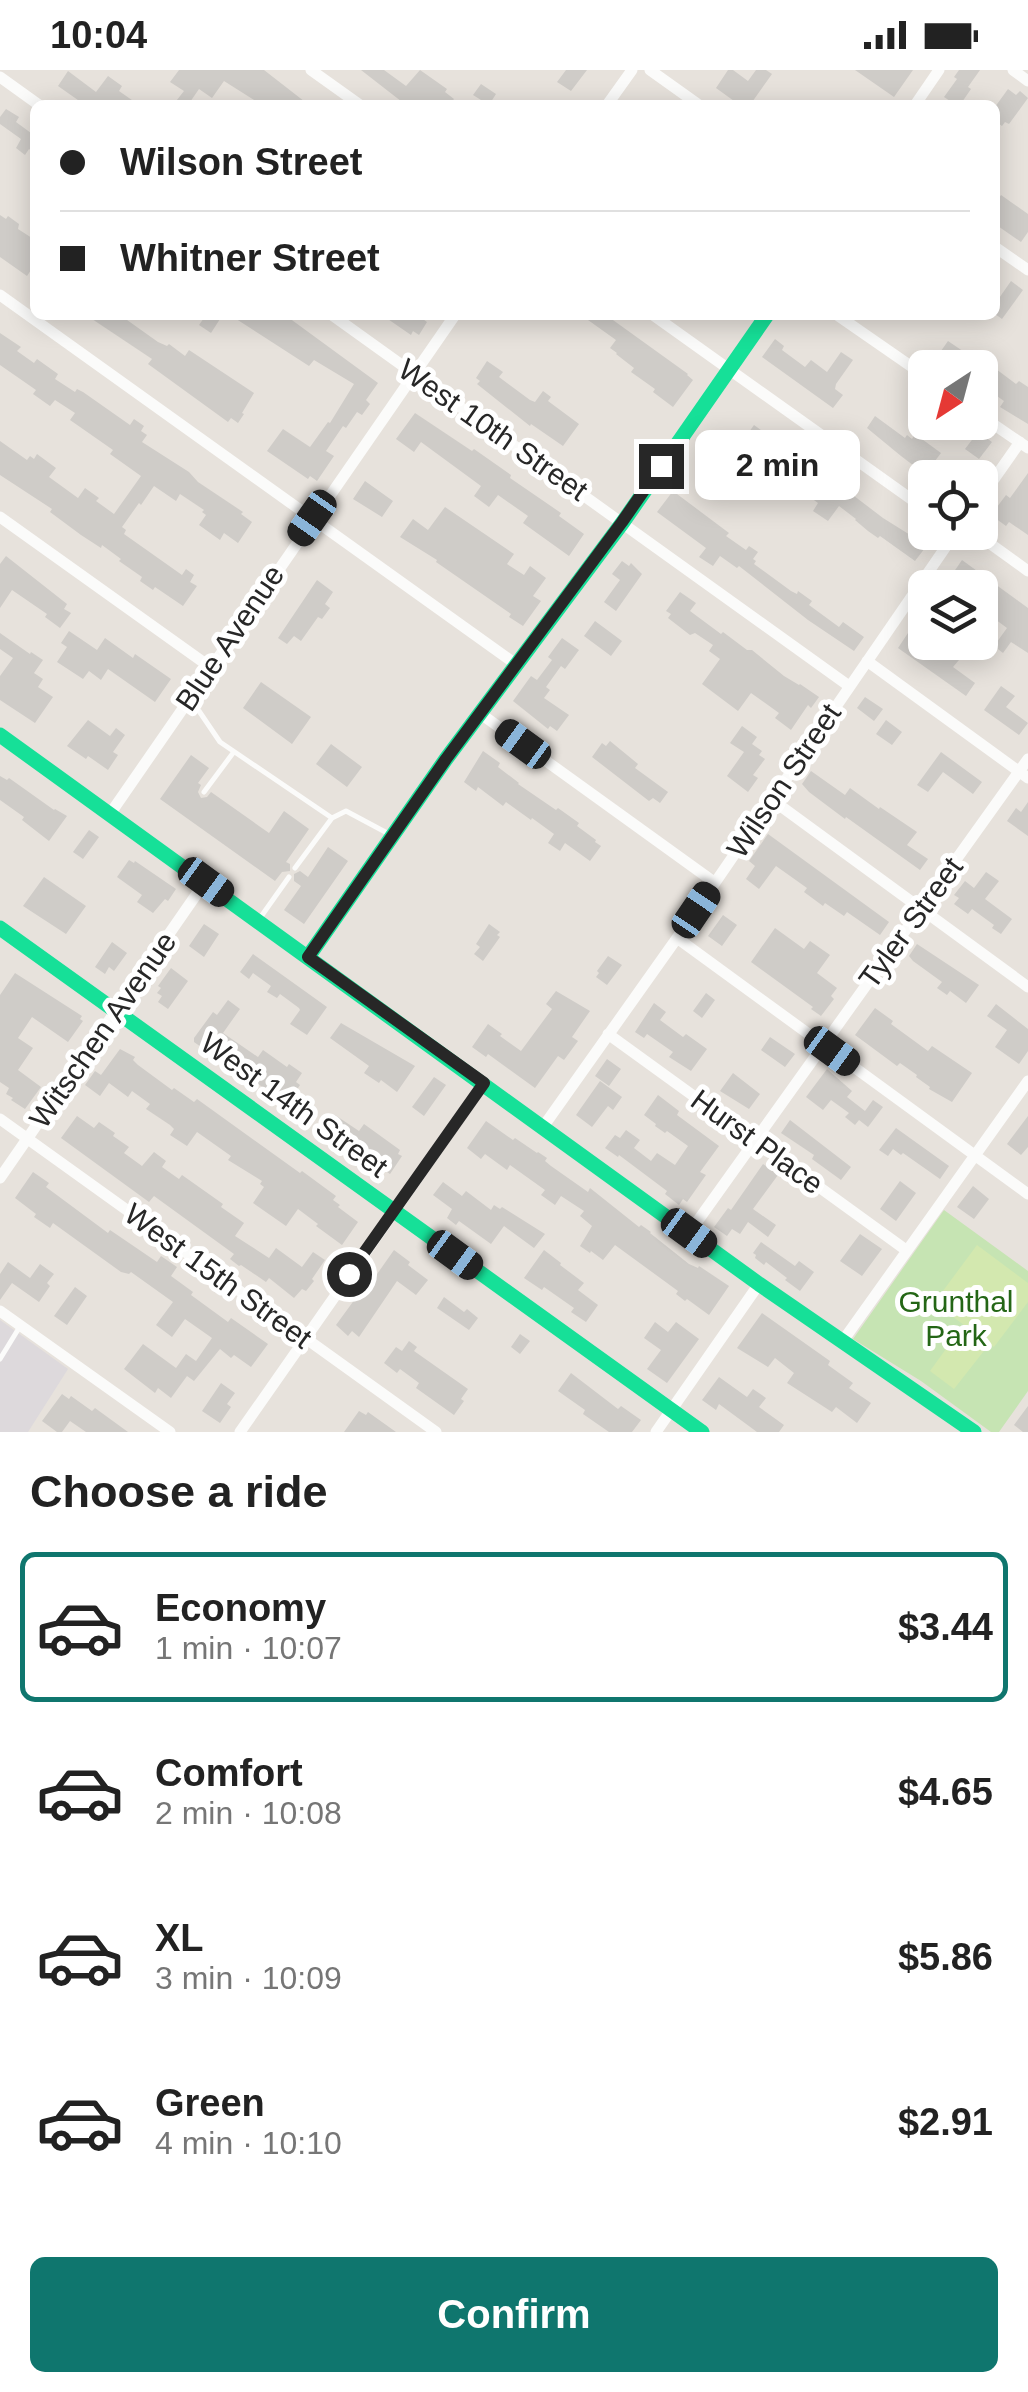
<!DOCTYPE html>
<html lang="en">
<head>
<meta charset="utf-8">
<style>
  :root { --surface:#fff; --page:#f6f6f6; --text:#222; --muted:#767676; --line:#e0e0e0; --accent:#0f766e }
  body { margin:0; font-family:Arial,sans-serif; background:var(--page); color:var(--text); height:100vh; display:flex; flex-direction:column; font-size:38px; white-space:nowrap }
  * { box-sizing:border-box; margin:0 }
  p { font-size:32px; color:var(--muted) }
  .icon { flex:none; width:55px; height:55px; fill:none; stroke:currentColor; stroke-width:2; stroke-linecap:round; stroke-linejoin:round }
  .map { position:relative; height:1362px; overflow:hidden }
  .drawer { display:flex; flex-direction:column; background:var(--surface); flex:1 }
  .drawer>* { flex:none }
  .guide { position:absolute; left:30px; top:30px; width:970px; height:220px; border-radius:15px; box-shadow:0 5px 25px #0003; display:grid; align-content:center; height:220px; padding:0 30px; background:var(--surface) }
  .needle { width:65px; rotate:216deg }
  .fabs { position:absolute; left:908px; top:280px; display:grid; gap:20px }
  .fabs a { display:grid; place-items:center; width:90px; height:90px; border-radius:15px; background:var(--surface); box-shadow:0 5px 25px #0003; font-size:50px }
  .end { position:absolute; width:45px; height:45px; margin:-22px; border:12px solid #272727; background:#fff; box-shadow:0 0 0 5px #fff }
  .from { border-radius:50% }
  .bubble { position:absolute; height:70px; border-radius:15px; background:var(--surface); box-shadow:0 5px 25px #0003; font-size:32px; font-weight:800; line-height:70px; text-align:center }
  .car { position:absolute; width:30px; height:60px; margin:-30px -15px; border-radius:12px; box-shadow:0 0 8px 2px #0007; background:linear-gradient(#222 24%,#8ab4d8 0 40%,#222 0 76%,#8ab4d8 0 86%,#222 0) }
  .guide b { display:flex; align-items:center; gap:35px; height:95px; font-size:38px }
  .guide b+b { border-top:2px solid var(--line) }
  .guide i { width:25px; height:25px; background:var(--text) }
  ul { padding:0; list-style:none }
  li { display:flex; align-items:center; gap:30px; height:150px; margin:0 20px 15px; padding:0 10px; border:5px solid transparent; border-radius:15px }
  li div { flex:1 }
  li b { display:block; font-size:38px }
  li em { font-style:normal; font-weight:800 }
  li.current { border-color:var(--accent) }
  li>.icon { width:90px; height:90px; stroke-width:1.5 }
  h2 { padding:0 30px; font-size:45px; line-height:120px }
  .button { display:flex; gap:20px; margin-top:auto; padding:20px 30px }
  .button a { flex:1; height:115px; border-radius:15px; background:var(--accent); color:#fff; font-size:40px; font-weight:800; line-height:115px; text-align:center }
  .status { display:flex; justify-content:space-between; align-items:center; height:70px; padding:0 50px; background:var(--surface); direction:ltr }
  .status svg { height:28px; fill:currentColor }
  .map>svg:first-child { display:block }
</style>
</head>
<body>
<div class="status"><b>10:04</b><svg viewBox="0 0 49 12"><path d="M0 12V9h3v3zM5 12V6h3v6zM10 12V3h3v9zM15 12V0h3v12zM26 1h20v11H26zM47 4h2v5h-2z"/></svg></div>
<div class="map">
<svg width="1028" height="1362" viewBox="0 0 1028 1362">
  <rect width="100%" height="100%" fill="#e7e2dc"/>
  <path fill="#ddd9dc" d="M0 1250 68 1299 28 1362H0Z"/>
  <path fill="#c6e4b3" d="M944 1140 1028 1201V1321L999 1362H991L921 1311 853 1269Z"/>
  <path fill="#d3e8af" d="M977 1175 1028 1213V1232L994 1277 934 1233Z
    M961 1258 987 1277 954 1319 930 1301Z"/>
  <path fill="#cfccc8" d="M179 0H264L309 35H262L224 11 212 28 199 19 188 35H173L184 21 170 12Z
    M361 0H384L406 16 420 0 447 19 445 22 454 29 449 35H406Z
    M566 0H587L571 21 557 12Z
    M728 0H733L748 11 756 0H766L772 4 750 35H731L734 31 716 18Z
    M855 0H913L894 27Z
    M959 0H980L968 17 971 19 960 35H956L944 27 957 9 954 7Z
    M68 1 96 22 108 6 122 16 119 21 139 35H85L58 16Z
    M481 14 496 24 489 35 473 25Z
    M1008 19 1016 25 1020 21 1028 28 1009 54 1005 52 1002 56 995 51V37Z
    M6 39 19 47 16 52 35 66V83L29 79 25 85 16 78 21 69 0 54V47Z
    M1001 125 1028 144V162L1021 172 995 154V134Z
    M0 145 6 149 8 146 19 154 18 159 35 170V194L27 206 0 187Z
    M1011 211 1023 220 1002 249 995 244V234Z
    M86 245H120L158 272 167 276 169 274 185 286 189 280 254 323 242 343 244 344 238 353 231 348 228 352 148 294 152 289Z
    M206 245H214L220 249 211 263 199 255Z
    M230 245H285L378 313 366 330 370 334 362 345 357 342 346 358 343 356 326 381 334 386 317 411 310 406 308 409 267 381 283 359 310 377 328 352 330 353 354 314 314 290 309 296Z
    M382 245H417L427 252 419 265 413 261 411 265Z
    M581 245H606L688 304 687 305 693 310 673 337 653 322 655 319 631 302 634 298 616 284 617 283 610 278 616 270Z
    M0 263 21 277 17 281 34 293 37 289 58 304 55 309 75 322 77 319 83 322 130 355 134 349 144 356 141 361 147 365 142 372 189 402 198 412 243 442 241 444 252 452 238 473 224 463 220 470 199 455 206 445 202 442 204 440 180 424 176 431 154 416 141 435 139 433 122 457 126 460 124 464 182 505 186 499 194 505 190 512 197 516 183 536 155 517 153 520 140 511 142 507 119 491 121 489 102 475 101 478 81 465 50 442 52 439 0 405V371L27 390 30 386 34 389 37 384 56 398 49 407 78 428 85 418 99 428 96 431 114 444 141 406 110 384 113 380 70 350 75 343 55 330 50 336 33 324 36 320 0 295Z
    M775 269 784 276 782 280 805 297 811 290 827 302 841 282 853 290 836 314 835 319 843 325 833 338 762 287Z
    M948 271 973 288 976 284 1016 314 1019 311 1028 317V354L1000 337 1004 331 980 314V298H935L940 291 936 288Z
    M487 291 503 302 499 307 530 330 535 332 543 321 551 327 548 331 579 354 563 376 531 354 530 356 477 314 480 311 476 308Z
    M415 343 472 381 474 379 511 405 510 408 561 443 559 446 584 464 569 486 523 453 528 446 498 425 489 437 474 426 481 416 421 372 414 382 396 369Z
    M875 346 905 368 907 365 912 369 915 364 941 383 935 391 955 408H930L901 386 867 358Z
    M754 355 840 418 841 416 883 448 923 473 925 478 915 491 880 466 878 468 868 461 855 450 856 449 839 436 828 451 813 441 818 433 796 417 799 413 744 369Z
    M978 362 992 372 979 389 965 379Z
    M1028 403V465L1009 452 1006 456 991 445 1006 425 1010 428Z
    M365 411 393 431 382 447 353 429Z
    M673 421 729 463 726 466 746 480 749 476 758 482 753 489 756 491 754 494 791 521 797 524 798 521 812 531 809 535 839 557 843 552 864 567 854 581 808 550 739 496 737 498 720 486 713 496 699 487 706 478 657 442Z
    M445 437 514 484 507 494 524 505 530 496 546 508 533 526 541 531 523 556 509 547 511 544 436 492 437 490 400 467 413 449 428 460Z
    M6 486 67 534 64 539 71 543 60 558 45 547 47 544 12 520 0 538V494Z
    M962 490 1028 538V583L1011 572 1003 583 994 576 1007 558 980 538V518H967L951 506Z
    M622 491 629 496 631 493 642 504 616 541 604 532 620 510 612 504Z
    M317 510 333 522 325 534 330 538 322 549 318 547 301 571 294 566 287 574 278 568Z
    M680 522 696 533 690 541 721 564 723 562 747 580H752L784 606 799 615 800 614 819 627 811 638 808 635 791 660 775 648 779 643 751 623 738 641 702 614 720 589 709 581 713 575 695 563 690 565 668 548 671 544 666 541Z
    M925 550V572H929L948 586 950 583 959 590 953 597 975 613 966 626 898 578 908 563 913 567Z
    M595 551 622 571 611 586 584 566Z
    M69 561 97 580 105 568 133 588 135 584 171 609 155 632 108 599 101 610 89 601 83 609 57 592 67 577 61 573Z
    M0 563 30 584 31 582 43 590 34 603 43 609 38 617 53 627 35 653 0 630V606L13 588 0 579Z
    M562 568 579 580 565 599 561 596 546 617 550 620 544 628 569 645 557 661 550 656 548 659 513 631 531 606 537 610 552 590 548 587Z
    M261 612 311 647 292 674 243 638Z
    M1001 616 1015 626 1006 637 1028 653 1019 665 984 640Z
    M865 627 883 639 874 651 857 638Z
    M88 650 110 666 116 658 125 665 113 682 118 685 108 700 88 686 86 689 67 676Z
    M886 650 902 662 892 675 876 664Z
    M742 656 757 667 752 674 762 681 759 685 765 689 753 705 758 708 748 722 727 706 744 682 730 673Z
    M610 671 638 694 635 698 668 722 660 733 653 728 649 731 592 687 602 673 606 676Z
    M331 674 362 697 347 717 316 694Z
    M483 681 500 693 498 697 519 713 518 714 556 740 558 738 579 753 577 756 596 770 595 772 601 776 590 791 565 773 560 781 548 773 554 764 532 748 531 750 506 732 503 736 478 717 476 721 464 712Z
    M941 682 982 712 973 724 943 702 928 722 917 715Z
    M191 685 209 698 198 713 201 715 198 722 201 728 207 727 211 722 269 763 284 741 309 759 286 792 290 794V801L282 802 275 811 160 729Z
    M811 701 845 725 850 718 879 739 880 737 917 762 907 775 928 789 920 800 846 747 845 749 809 722 802 714Z
    M0 706 7 710 9 708 54 740 55 739 67 746 49 771 22 750 24 747 0 730Z
    M1028 732V766L1007 751 1016 738 1021 742Z
    M89 760 99 767 83 789 73 782Z
    M768 764 889 852 880 865 847 842 844 846 825 833 823 836 804 822 807 818 776 796 759 819 746 809 755 796 749 791Z
    M328 777 348 791 304 854 284 840 301 816 294 811V804L300 801 308 807Z
    M129 790 134 793 135 791 176 819 168 831 165 829 153 843 137 832 142 825 117 807Z
    M986 802 999 811 985 829 1012 849 1001 864 992 858 994 855 972 839 968 844 954 834 959 828 954 825 965 811 974 818Z
    M44 807 86 836 66 864 23 836Z
    M723 845 737 855 722 876 708 866Z
    M204 854 219 864 204 887 189 876Z
    M489 854 500 862 497 865 500 867 483 891 474 884 480 877 476 874Z
    M775 858 804 879 810 871 830 885 817 903 837 918 831 926 834 929 821 946 811 939 813 937 751 892Z
    M112 872 127 883 114 901 109 897 105 904 95 897Z
    M917 874 979 915 966 933 950 921 947 925 937 918 942 912 913 891 909 886Z
    M253 884 327 937 307 965 290 954 300 940 299 938 280 924 277 928 267 922 271 916 253 903 249 909 240 902Z
    M608 886 622 895 607 915 596 907 599 903 597 901Z
    M171 898 188 911 168 939 158 932 162 926 157 923 161 918 158 916Z
    M15 903 82 946 80 949 83 951 68 972 32 947 18 968 33 978 18 1000 41 1017 25 1039 11 1030 13 1028 6 1024 9 1018 0 1012V925Z
    M556 921 590 941 572 967 578 971 564 990 558 986 535 1018 488 984 486 987 472 977 488 954 502 964 500 966 521 981 552 939 546 934Z
    M706 923 715 930 702 948 693 941Z
    M228 930 240 939 223 963 258 987 263 980 287 997 289 994 302 1003 296 1012 300 1015 294 1024 290 1021 283 1032 254 1011 256 1007 209 975 204 979 194 972V968L213 942 217 945Z
    M654 933 666 942 660 950 683 967 686 964 707 979 691 1001 669 987 673 982 647 964 644 968 635 962Z
    M996 934 1028 959V981L1019 994 995 977 1007 960 987 946Z
    M875 938 893 951 891 954 928 981 932 976 972 1003 952 1032 929 1019 930 1017 916 1007 917 1005 900 993 897 996 855 965Z
    M341 953 415 996 397 1022 381 1010 379 1013 364 1003 369 996 330 968Z
    M770 967 795 984 785 997 761 980Z
    M120 979 135 987 133 990 138 995 172 1020 174 1018 194 1032 197 1029 300 1103 302 1101 336 1126 333 1130 340 1135 338 1137 358 1152 342 1175 316 1156 318 1154 298 1139 286 1156 253 1133 264 1117 260 1114 262 1111 228 1090 231 1086 197 1062 187 1076 170 1065 174 1059 170 1055 146 1039 150 1034 132 1021 128 1027 109 1013 100 1026 85 1015 95 1001 101 1005Z
    M607 989 621 999 609 1016 595 1006Z
    M827 999 852 1021 847 1027 865 1041 873 1030 883 1037 868 1057 859 1050 855 1055 845 1047 849 1043 831 1030 823 1040 806 1027Z
    M733 1003 760 1024 749 1039 720 1021Z
    M434 1007 446 1015 424 1046 412 1037Z
    M600 1011 622 1027 613 1040 608 1036 592 1057 576 1045Z
    M658 1025 679 1041 677 1045 719 1076 700 1102 706 1105 687 1132 683 1129 679 1135 665 1124 667 1121 619 1085 618 1087 605 1078 615 1065 620 1068 626 1060 640 1070 634 1078 651 1091 657 1083 675 1095 688 1076 667 1061 665 1063 655 1056 656 1054 644 1045Z
    M335 1045 359 1061 364 1054 400 1080 398 1084 402 1086 390 1104 362 1085 360 1088 347 1079 350 1075 326 1058Z
    M77 1046 94 1058 99 1052 115 1063 113 1066 129 1077 124 1083 142 1096 154 1082 166 1091 162 1097 179 1109 182 1105 223 1134 221 1137 244 1153 235 1166 269 1188 276 1178 302 1197 313 1182 325 1190 312 1209 314 1211 306 1221 302 1219 294 1228 269 1208 266 1212 241 1195 239 1196 230 1189 234 1184 154 1126 149 1132 61 1068Z
    M1028 1046V1077L1021 1085 1007 1074Z
    M790 1050 851 1097 841 1110 812 1089 814 1085 781 1063Z
    M486 1051 513 1070 515 1068 537 1083 538 1082 547 1088 545 1091 551 1096 588 1122 590 1118 639 1157 641 1155 651 1162 650 1163 689 1194 698 1198 699 1196 729 1216 709 1245 687 1229 685 1231 676 1224 678 1221 615 1175 603 1190 591 1181 590 1183 580 1176 592 1156 580 1146 584 1141 561 1126 555 1135 541 1125 545 1120 510 1095 507 1100 485 1084 481 1089 467 1078Z
    M896 1058 949 1096 940 1109 903 1083 901 1085 893 1079 888 1086 879 1080Z
    M763 1094 778 1105 753 1139 776 1155 768 1167 748 1152 740 1164 732 1159 727 1166 714 1157 728 1138 731 1140Z
    M33 1102 49 1113 46 1117 108 1163 110 1160 157 1192 161 1186 177 1197 171 1206 193 1222 191 1225 228 1252 231 1248 268 1274 251 1297 234 1285 231 1288 220 1279 194 1311 187 1306 171 1328 158 1318 155 1323 124 1299 143 1274 176 1298 186 1284 196 1291 212 1268 185 1249 172 1267 156 1255 173 1232 131 1202 129 1204 121 1202 53 1153 50 1158 34 1147 36 1144 15 1128Z
    M900 1111 916 1123 896 1151 880 1139Z
    M443 1112 462 1126 466 1121 491 1140 494 1135 500 1139 502 1137 545 1164 534 1178 504 1156 491 1174 459 1151 456 1155 447 1148 452 1139 433 1125Z
    M973 1116 989 1129 974 1149 957 1137Z
    M860 1164 882 1179 862 1206 840 1191Z
    M761 1172 795 1196 799 1191 814 1202 800 1221 785 1210 787 1208 766 1192 764 1195 755 1188 756 1185 753 1183Z
    M394 1180 410 1192 408 1195 428 1210 416 1225 397 1211 359 1267 352 1261 348 1266 336 1255 355 1229 361 1223 363 1224Z
    M544 1180 561 1193 560 1195 584 1213 578 1220 598 1235 586 1252 571 1242 574 1238 544 1217 542 1220 524 1208Z
    M8 1192 30 1208 40 1194 54 1204 47 1213 50 1216 39 1232 12 1213 0 1230V1204Z
    M75 1217 87 1226 67 1255 54 1246Z
    M444 1227 464 1242 467 1239 478 1248 469 1260 437 1238Z
    M762 1243 830 1291 828 1295 853 1313 849 1318 871 1333 857 1353 836 1337 832 1342 787 1313 794 1303 775 1288 768 1297 737 1278Z
    M655 1252 668 1262 676 1252 699 1269 667 1313 647 1299 661 1280 644 1268Z
    M520 1264 530 1271 520 1284 511 1277Z
    M409 1271 417 1277 414 1281 468 1319 461 1329 464 1331 454 1345 416 1318 419 1313 400 1299 397 1303 384 1293 396 1277 402 1281Z
    M571 1303 618 1339 621 1336 641 1350 632 1362H609L583 1344 585 1340 558 1321Z
    M719 1307 747 1327 753 1319 766 1328 759 1337 784 1355 779 1362H757L719 1334 716 1340 702 1330Z
    M221 1313 235 1323 227 1334 231 1337 220 1353 202 1341Z
    M62 1324 69 1329 71 1326 92 1341 95 1338 128 1362H86L70 1351 62 1362H57L42 1351Z
    M1028 1336V1362H1023L1014 1355Z
    M359 1341 366 1345 368 1342 396 1362H344Z"/>
  <g fill="none" stroke-linecap="round" stroke-linejoin="round">
    <path stroke="#fbfbfa" stroke-width="5" d="M189 634 199 641 220 672 332 748
      M204 722 233 683
      M295 798 332 748 346 741 389 764
      M260 848 289 807
      M0 1289 19 1258"/>
    <path stroke="#fbfbfa" stroke-width="11" d="M311 0 360 35
      M650 0 699 35
      M1013 0 1028 11
      M0 7 39 35
      M607 35 632 0
      M915 35 939 0
      M995 177 1028 200
      M0 225 517 595
      M332 245 849 616
      M653 245 925 439
      M837 245 925 306
      M980 345 1028 378
      M980 429 1020 372
      M0 447 210 597
      M974 462 1028 501
      M867 591 1028 708
      M481 644 714 812
      M771 729 1028 917
      M110 744 455 245
      M677 868 1028 1124
      M608 964 906 1180
      M0 1049 436 1362
      M543 1057 677 868 956 462
      M0 1108 205 812
      M689 1163 1028 689
      M0 1241 170 1362
      M842 1272 1028 1011
      M240 1362 484 1013
      M656 1362 759 1214"/>
    <path stroke="#16e098" stroke-width="15" d="M0 665 759 1214 974 1362
      M0 858 702 1362
      M308 887 446 689 623 452 767 245"/>
  </g>
  <g fill="none" stroke-linecap="round" stroke-linejoin="round">
    <path stroke="#272727" stroke-width="12" d="M349 1204 484 1013 308 887 446 689 622 452 661 396"/>
  </g>
  <g text-anchor="middle" stroke-width="10" stroke-linejoin="round" paint-order="stroke">
    <g font-size="30" fill="#272727" stroke="#fff">
      <text transform="translate(493 360) rotate(35)" y="10">West 10th Street</text>
      <text transform="translate(230 568) rotate(-56)" y="10">Blue Avenue</text>
      <text transform="translate(784 711) rotate(-56)" y="10">Wilson Street</text>
      <text transform="translate(911 853) rotate(-54)" y="10">Tyler Street</text>
      <text transform="translate(103 960) rotate(-55)" y="10">Witschen Avenue</text>
      <text transform="translate(294 1035) rotate(36)" y="10">West 14th Street</text>
      <text transform="translate(757 1072) rotate(36)" y="10">Hurst Place</text>
      <text transform="translate(218 1206) rotate(36)" y="10">West 15th Street</text>
    </g>
    <g font-size="30" fill="#246616" stroke="#fff">
      <text x="956" y="1242">Grunthal<tspan x="956" dy="34">Park</tspan></text>
    </g>
  </g>
</svg>
<div class="fabs">
<a><svg class="needle" viewBox="-14 -14 28 28"><path d="M0-13l5 13h-10z" fill="#e53935"/><path d="M0 13l5-13h-10z" fill="#767676"/></svg></a>
<a><svg class="icon" aria-label="locate" viewBox="0 0 24 24"><circle cx="12" cy="12" r="6"/><path d="M12 2v4M12 18v4M2 12h4M18 12h4"/></svg></a>
<a><svg class="icon" aria-label="layers" viewBox="0 0 24 24"><path d="M12 4l9 5-9 5-9-5zM3 14l9 5 9-5"/></svg></a>
</div>
<i class="end from" style="left:349px;top:1204px"></i>
<i class="end" style="left:661px;top:396px"></i>
<div class="bubble" style="left:695px;top:360px;width:165px">2 min</div>
<i class="car" style="left:312px;top:448px;rotate:215deg"></i>
<i class="car" style="left:523px;top:674px;rotate:306deg"></i>
<i class="car" style="left:206px;top:812px;rotate:126deg"></i>
<i class="car" style="left:696px;top:840px;rotate:34deg"></i>
<i class="car" style="left:832px;top:981px;rotate:126deg"></i>
<i class="car" style="left:689px;top:1163px;rotate:126deg"></i>
<i class="car" style="left:455px;top:1185px;rotate:126deg"></i>
<div class="guide">
<b><i class="from"></i>Wilson Street</b>
<b><i></i>Whitner Street</b>
</div>
</div>
<section class="drawer">
<h2>Choose a ride</h2>
<ul>
<li class="current"><svg class="icon" aria-label="car" viewBox="0 0 24 24"><path d="M5 17H2v-5l4-1 3-4h7l3 4 3 1v5h-3M9 17h6M6 11h13"/><circle cx="7" cy="17" r="2"/><circle cx="17" cy="17" r="2"/></svg><div><b>Economy</b><p>1 min · 10:07</p></div><em>$3.44</em></li>
<li><svg class="icon" aria-label="car" viewBox="0 0 24 24"><path d="M5 17H2v-5l4-1 3-4h7l3 4 3 1v5h-3M9 17h6M6 11h13"/><circle cx="7" cy="17" r="2"/><circle cx="17" cy="17" r="2"/></svg><div><b>Comfort</b><p>2 min · 10:08</p></div><em>$4.65</em></li>
<li><svg class="icon" aria-label="car" viewBox="0 0 24 24"><path d="M5 17H2v-5l4-1 3-4h7l3 4 3 1v5h-3M9 17h6M6 11h13"/><circle cx="7" cy="17" r="2"/><circle cx="17" cy="17" r="2"/></svg><div><b>XL</b><p>3 min · 10:09</p></div><em>$5.86</em></li>
<li><svg class="icon" aria-label="car" viewBox="0 0 24 24"><path d="M5 17H2v-5l4-1 3-4h7l3 4 3 1v5h-3M9 17h6M6 11h13"/><circle cx="7" cy="17" r="2"/><circle cx="17" cy="17" r="2"/></svg><div><b>Green</b><p>4 min · 10:10</p></div><em>$2.91</em></li>
</ul>
<div class="button"><a>Confirm</a></div>
</section>
</body>
</html>
